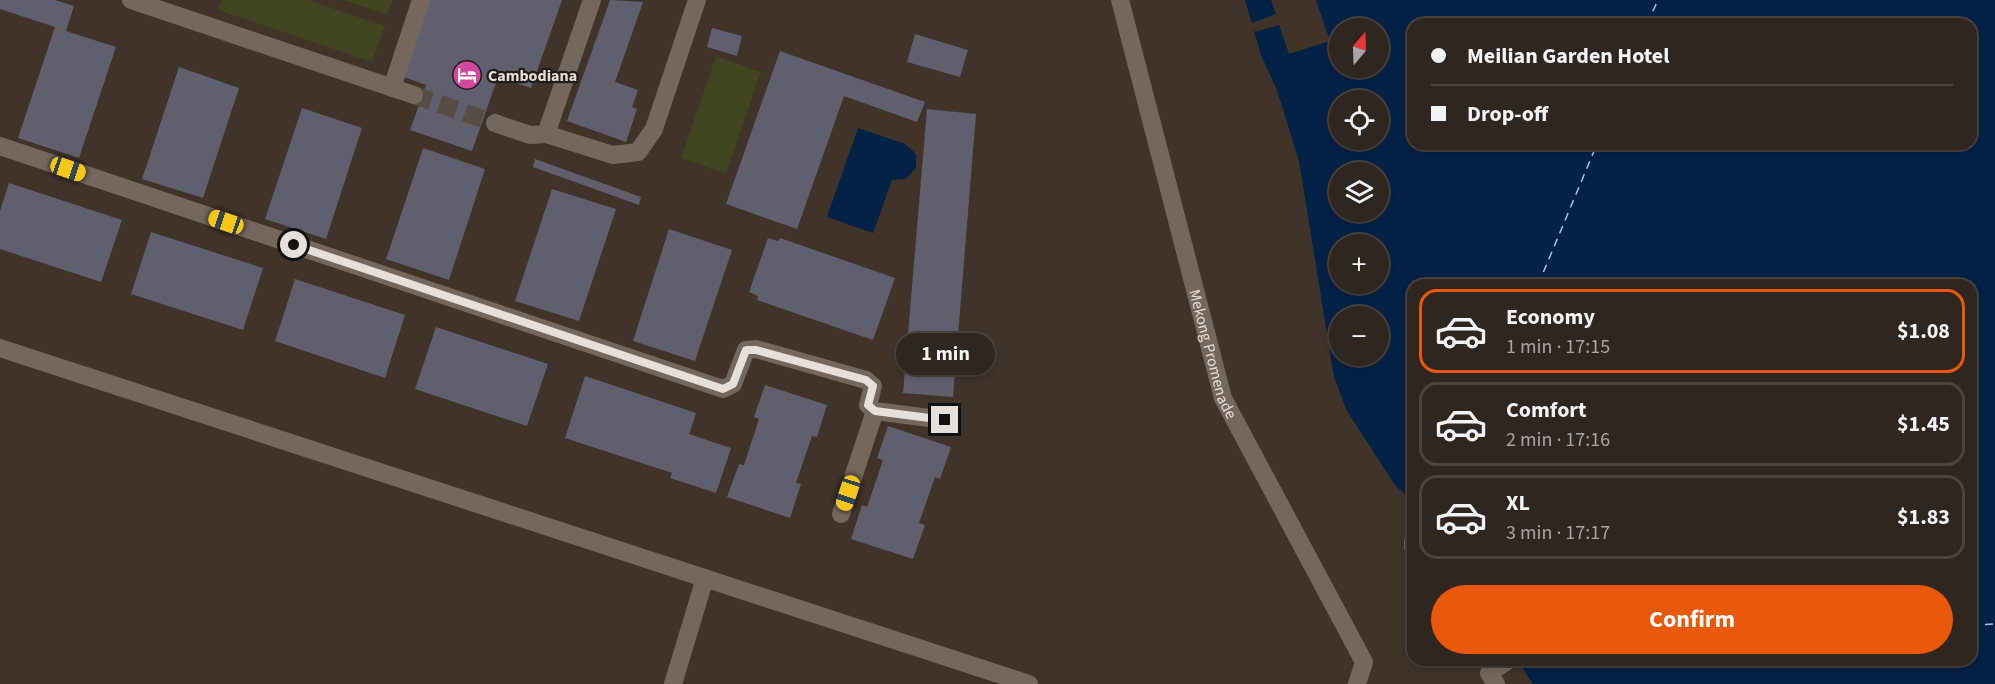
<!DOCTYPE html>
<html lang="en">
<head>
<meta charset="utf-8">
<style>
  :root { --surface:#2f2620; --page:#372e29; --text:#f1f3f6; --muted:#a7a5a5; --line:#4a433e; --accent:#ea580c }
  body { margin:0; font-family:"Source Sans 3",sans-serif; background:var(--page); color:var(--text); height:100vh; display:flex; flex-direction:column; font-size:22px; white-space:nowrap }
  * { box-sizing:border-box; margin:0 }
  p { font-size:20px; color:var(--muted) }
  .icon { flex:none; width:33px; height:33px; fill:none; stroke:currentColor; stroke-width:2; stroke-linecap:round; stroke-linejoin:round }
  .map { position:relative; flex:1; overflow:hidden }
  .panel { position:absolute; left:1407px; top:279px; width:570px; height:387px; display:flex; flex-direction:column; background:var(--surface); border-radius:18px; box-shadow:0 3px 9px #0003,0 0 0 2px var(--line) }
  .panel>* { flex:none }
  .guide { position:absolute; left:1407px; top:18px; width:570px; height:132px; border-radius:18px; box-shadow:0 3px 9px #0003,0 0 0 2px var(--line); display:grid; align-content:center; height:132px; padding:0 24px; background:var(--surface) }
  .needle { width:39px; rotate:19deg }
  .buttons { position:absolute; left:1329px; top:18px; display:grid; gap:12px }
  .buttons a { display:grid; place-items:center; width:60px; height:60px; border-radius:50%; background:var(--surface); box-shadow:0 3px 9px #0003,0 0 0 2px var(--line); font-size:30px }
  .end { position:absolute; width:27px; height:27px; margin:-14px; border:8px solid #e7dfd9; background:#111; box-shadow:0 0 0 3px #111 }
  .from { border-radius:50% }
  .bubble { position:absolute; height:42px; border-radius:21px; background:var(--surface); box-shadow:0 3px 9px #0003,0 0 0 2px var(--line); font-size:20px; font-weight:700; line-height:42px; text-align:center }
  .car { position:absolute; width:18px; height:36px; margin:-18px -9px; border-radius:8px; box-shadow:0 0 4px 2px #0007; background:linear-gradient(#f5c518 24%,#345 0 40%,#f5c518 0 76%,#345 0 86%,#f5c518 0) }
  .guide b { display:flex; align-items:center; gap:21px; height:57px; font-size:22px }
  .guide b+b { border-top:2px solid var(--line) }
  .guide i { width:15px; height:15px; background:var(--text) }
  ul { padding:10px 0 0; list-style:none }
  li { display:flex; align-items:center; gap:18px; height:84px; margin:0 12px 9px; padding:0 12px; border:3px solid var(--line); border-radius:18px }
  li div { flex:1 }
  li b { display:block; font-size:22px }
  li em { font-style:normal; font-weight:700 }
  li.current { border-color:var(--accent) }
  li>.icon { width:54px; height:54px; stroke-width:1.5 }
  .action { display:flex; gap:12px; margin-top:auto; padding:12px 24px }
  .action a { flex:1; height:69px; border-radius:36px; background:var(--accent); color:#fff; font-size:24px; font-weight:700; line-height:69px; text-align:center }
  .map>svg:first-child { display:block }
</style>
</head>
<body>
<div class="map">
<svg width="1995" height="684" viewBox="0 0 1995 684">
  <rect width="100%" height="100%" fill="#3f332a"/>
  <path fill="#3e451f" d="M222 0H308L385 26 372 62 218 10Z
    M343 0H393L387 15Z
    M716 56 761 72 726 174 681 158Z"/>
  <path fill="#042146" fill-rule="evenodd" d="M1245 0H1995V684H1533L1517 660H1971V285H1413V502L1395 485 1347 411 1334 377 1299 161 1277 90 1261 55ZM1413 24H1971V144H1413ZM1340 28H1378V68H1340ZM1340 100H1378V140H1340ZM1340 172H1378V212H1340ZM1340 244H1378V284H1340ZM1340 316H1378V356H1340Z
    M858 128 905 144 916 154V168L906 179 892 180 873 233 827 217Z"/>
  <path fill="#3f332a" d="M1271 0H1316L1330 41 1289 54 1279 25 1255 32 1251 23 1276 14Z"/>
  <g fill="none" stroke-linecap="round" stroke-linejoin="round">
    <path stroke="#a2c5f3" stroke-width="1.5" stroke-dasharray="8 6" stroke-linecap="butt" d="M1647 24 1658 0
      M1538 285 1597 144
      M1971 625 1995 624"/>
  </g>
  <path fill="#605f6e" d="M0 0H55L74 6 66 31 116 47 79 158 18 138 55 27 0 9Z
    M418 0H562L531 88 498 77 472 151 410 130 426 85 393 73Z
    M610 0 643 2 615 82 638 90 632 107 637 109 626 142 567 121Z
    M712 28 742 36 737 56 707 47Z
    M915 34 968 50 960 77 907 62Z
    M780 51 925 102 917 122 844 96 797 229 726 204Z
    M179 67 239 88 203 198 142 179Z
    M302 108 362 128 326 239 265 219Z
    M927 109 976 114 953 397 903 393Z
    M423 148 485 169 449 280 386 259Z
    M535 159 641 197 639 205 533 167Z
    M9 183 122 220 101 282 0 249V211Z
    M552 189 616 209 579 321 515 301Z
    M669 229 732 250 695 361 633 341Z
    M151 232 263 268 243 330 131 294Z
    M768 238 778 241 780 238 895 278 873 340 757 300 758 296 749 292Z
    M295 279 405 315 385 378 275 341Z
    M436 327 548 364 527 426 415 389Z
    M585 376 696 413 689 434 731 448 716 493 670 478 672 473 565 438Z
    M765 385 827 405 817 437 812 436 796 483 801 484 790 518 727 497 739 464 744 465 759 419 754 417Z
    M888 426 951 447 940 479 935 477 919 523 925 525 913 559 851 539 862 505 867 507 883 460 877 458Z"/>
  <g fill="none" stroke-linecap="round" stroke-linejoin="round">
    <path stroke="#584d44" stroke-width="18" stroke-dasharray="18 9" stroke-linecap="butt" d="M414 95 495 123"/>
    <g stroke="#74675d" stroke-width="18">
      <path d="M131 0 414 95"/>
      <path id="s1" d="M1120 0 1223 398 1364 662 1357 684"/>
      <path d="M392 88 421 0"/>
      <path d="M495 123 530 135 546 134 592 0"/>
      <path d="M546 134 613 155 638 152 654 129 697 0"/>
      <path d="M0 146 723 389 733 384 746 350 756 349 866 380 873 386 868 405 875 411 945 420"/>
      <path d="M0 348 1029 684"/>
      <path d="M841 514 875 411"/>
      <path d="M1413 542V547"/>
      <path d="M673 684 705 578"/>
      <path d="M1496 684 1489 673 1509 660"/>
    </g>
  </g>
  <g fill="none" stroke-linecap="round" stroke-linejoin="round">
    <path stroke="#e7dfd9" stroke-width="8" d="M294 245 723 389 733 384 746 350H756L866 380 873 386 868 405 875 411 945 420"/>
  </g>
  <defs>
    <g id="hotel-disc" transform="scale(1.5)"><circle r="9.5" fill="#d1479c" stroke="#211c18"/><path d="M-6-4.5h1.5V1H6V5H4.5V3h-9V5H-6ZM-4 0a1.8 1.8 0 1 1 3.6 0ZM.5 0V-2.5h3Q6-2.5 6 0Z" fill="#fff"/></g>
  </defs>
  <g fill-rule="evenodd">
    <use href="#hotel-disc" x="467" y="75"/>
  </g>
  <g text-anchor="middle" stroke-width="4.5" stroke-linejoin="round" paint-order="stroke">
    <g font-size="16" font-weight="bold" fill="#e7dfd9" stroke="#211c18" text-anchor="start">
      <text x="488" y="81">Cambodiana</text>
    </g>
    <g font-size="16" fill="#e7dfd9" stroke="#211c18">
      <text dy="6" stroke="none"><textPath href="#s1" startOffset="366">Mekong Promenade</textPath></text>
    </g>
  </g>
</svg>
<div class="buttons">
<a><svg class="needle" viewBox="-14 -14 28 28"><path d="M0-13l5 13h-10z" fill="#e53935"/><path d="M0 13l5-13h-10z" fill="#a7a5a5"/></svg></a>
<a><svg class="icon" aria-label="locate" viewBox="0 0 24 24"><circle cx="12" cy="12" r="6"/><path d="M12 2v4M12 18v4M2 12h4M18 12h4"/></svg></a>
<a><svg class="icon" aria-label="layers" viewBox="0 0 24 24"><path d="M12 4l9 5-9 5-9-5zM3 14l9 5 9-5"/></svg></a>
<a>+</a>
<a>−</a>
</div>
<i class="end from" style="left:294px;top:245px"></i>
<i class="end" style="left:945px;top:420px"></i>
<div class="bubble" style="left:896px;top:333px;width:99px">1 min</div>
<i class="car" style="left:68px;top:169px;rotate:109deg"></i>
<i class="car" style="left:226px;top:222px;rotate:289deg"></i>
<i class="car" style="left:848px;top:493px;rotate:198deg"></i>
<div class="guide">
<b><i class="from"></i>Meilian Garden Hotel</b>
<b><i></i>Drop-off</b>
</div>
<section class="panel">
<ul>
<li class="current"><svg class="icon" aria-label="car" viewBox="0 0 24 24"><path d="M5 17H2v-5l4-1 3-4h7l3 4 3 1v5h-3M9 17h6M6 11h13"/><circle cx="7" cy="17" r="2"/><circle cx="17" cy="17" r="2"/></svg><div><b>Economy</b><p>1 min · 17:15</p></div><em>$1.08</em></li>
<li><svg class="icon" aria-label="car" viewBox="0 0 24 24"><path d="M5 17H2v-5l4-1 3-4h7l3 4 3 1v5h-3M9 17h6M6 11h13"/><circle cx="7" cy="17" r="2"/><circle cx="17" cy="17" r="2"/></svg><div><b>Comfort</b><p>2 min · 17:16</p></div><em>$1.45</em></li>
<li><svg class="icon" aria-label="car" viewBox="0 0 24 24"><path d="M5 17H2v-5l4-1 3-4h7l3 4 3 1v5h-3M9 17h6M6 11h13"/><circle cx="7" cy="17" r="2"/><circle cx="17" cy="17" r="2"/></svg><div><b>XL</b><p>3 min · 17:17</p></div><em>$1.83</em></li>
</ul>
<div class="action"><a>Confirm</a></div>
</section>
</div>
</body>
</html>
